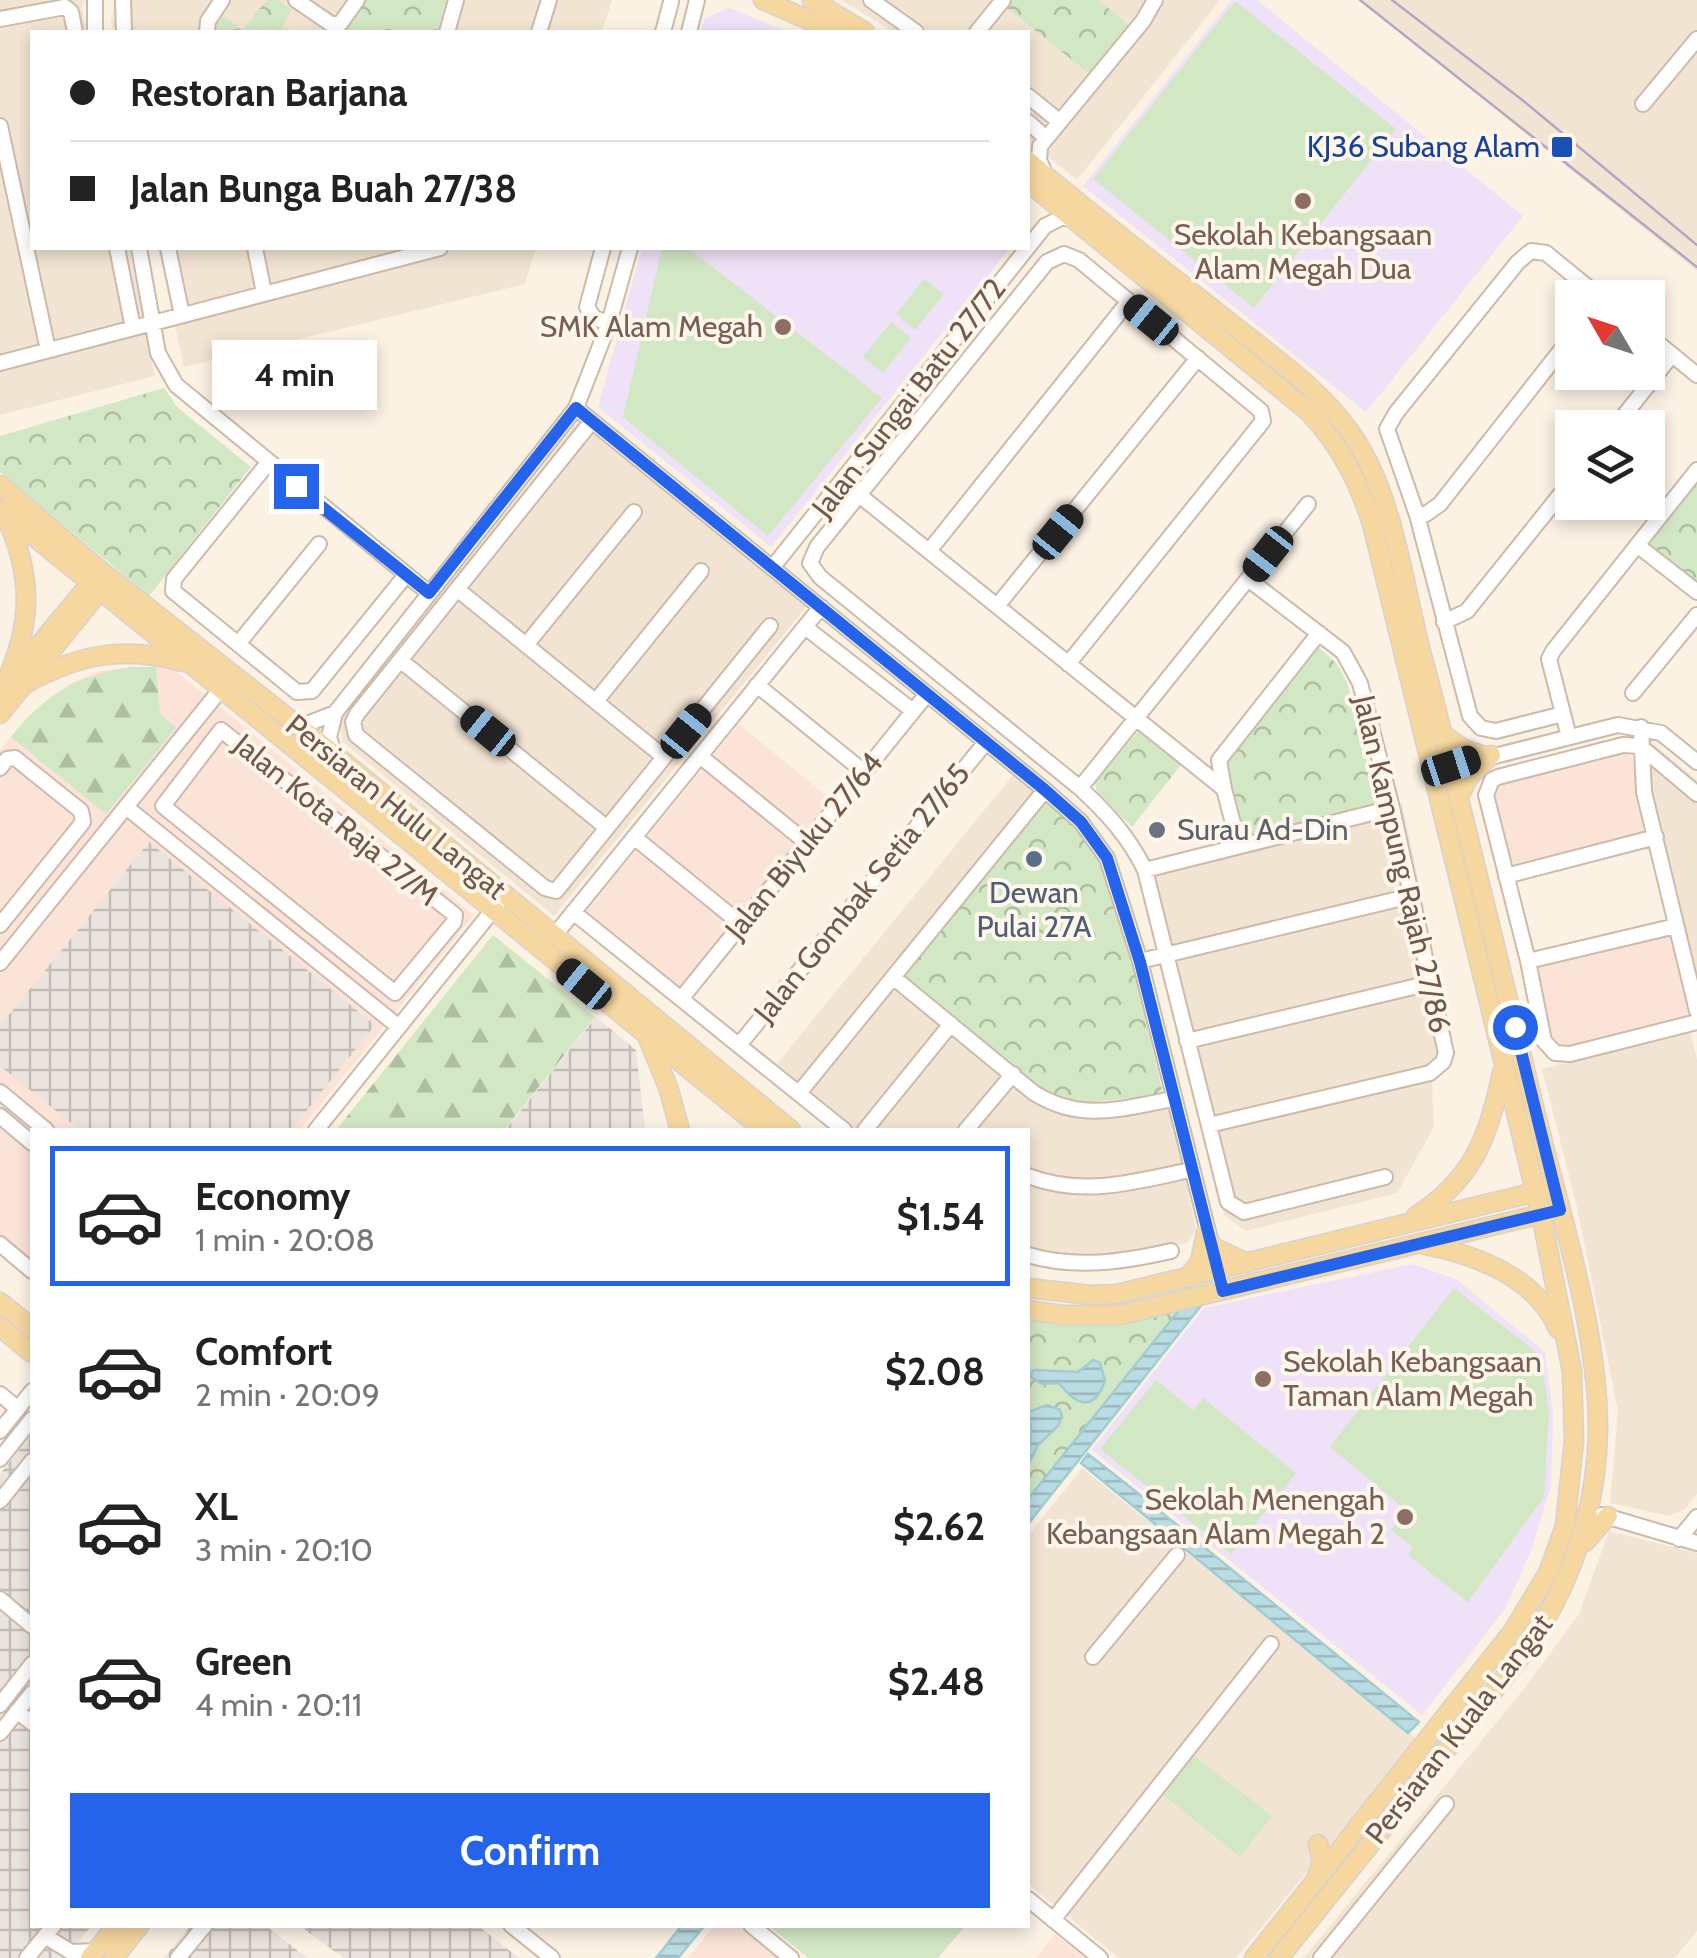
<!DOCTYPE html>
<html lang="en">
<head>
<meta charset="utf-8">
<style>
  :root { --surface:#fff; --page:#f2f2f2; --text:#222; --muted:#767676; --line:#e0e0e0; --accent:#2563eb }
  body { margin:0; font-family:Cabin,sans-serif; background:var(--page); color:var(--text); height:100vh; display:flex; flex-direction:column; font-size:38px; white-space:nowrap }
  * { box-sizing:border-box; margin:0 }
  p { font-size:32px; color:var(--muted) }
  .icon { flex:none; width:55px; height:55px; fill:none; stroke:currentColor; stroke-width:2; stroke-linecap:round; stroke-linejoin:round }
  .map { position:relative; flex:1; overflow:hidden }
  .panel { position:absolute; left:30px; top:1128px; width:1000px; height:800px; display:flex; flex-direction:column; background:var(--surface); border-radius:0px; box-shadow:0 5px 15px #0003 }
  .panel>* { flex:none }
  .top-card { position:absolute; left:30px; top:30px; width:1000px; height:220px; border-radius:0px; box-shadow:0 5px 15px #0003; display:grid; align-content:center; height:220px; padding:0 40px; background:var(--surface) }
  .needle { width:65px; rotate:309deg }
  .fabs { position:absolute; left:1555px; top:280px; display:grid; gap:20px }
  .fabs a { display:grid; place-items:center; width:110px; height:110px; border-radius:0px; background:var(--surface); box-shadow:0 5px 15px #0003; font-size:50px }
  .end { position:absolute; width:45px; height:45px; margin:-22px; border:12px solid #2563eb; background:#fff; box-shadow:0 0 0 5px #fff }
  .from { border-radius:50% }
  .bubble { position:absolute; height:70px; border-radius:0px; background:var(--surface); box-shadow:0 5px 15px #0003; font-size:32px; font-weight:700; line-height:70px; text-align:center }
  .car { position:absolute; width:30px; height:60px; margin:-30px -15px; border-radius:12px; box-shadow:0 0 8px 2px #0007; background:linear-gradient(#222 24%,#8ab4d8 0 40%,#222 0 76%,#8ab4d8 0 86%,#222 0) }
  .top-card b { display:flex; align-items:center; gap:35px; height:95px; font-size:38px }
  .top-card b+b { border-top:2px solid var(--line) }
  .top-card i { width:25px; height:25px; background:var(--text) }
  ul { padding:18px 0 0; list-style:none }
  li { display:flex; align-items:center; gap:30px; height:140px; margin:0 20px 15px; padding:0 20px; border:5px solid transparent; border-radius:0px }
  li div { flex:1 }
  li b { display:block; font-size:38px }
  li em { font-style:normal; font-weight:700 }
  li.selected { border-color:var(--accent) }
  li>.icon { width:90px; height:90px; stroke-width:1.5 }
  .button { display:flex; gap:20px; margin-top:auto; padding:20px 40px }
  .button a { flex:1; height:115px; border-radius:0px; background:var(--accent); color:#fff; font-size:40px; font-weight:700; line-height:115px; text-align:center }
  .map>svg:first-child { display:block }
</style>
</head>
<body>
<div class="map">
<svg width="1697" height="1958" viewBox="0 0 1697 1958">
  <defs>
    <pattern id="industrial-grid" width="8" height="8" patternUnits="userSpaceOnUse" patternTransform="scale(2.5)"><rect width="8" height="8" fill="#ebe4de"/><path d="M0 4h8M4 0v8" fill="none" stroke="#c3bcb6"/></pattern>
    <pattern id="forest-firs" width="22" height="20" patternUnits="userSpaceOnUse" patternTransform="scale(2.5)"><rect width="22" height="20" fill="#d2e7c4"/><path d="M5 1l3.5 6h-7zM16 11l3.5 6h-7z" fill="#afbea1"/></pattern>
    <pattern id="park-crowns" width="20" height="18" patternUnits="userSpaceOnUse" patternTransform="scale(2.5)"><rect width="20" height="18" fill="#d2e7c4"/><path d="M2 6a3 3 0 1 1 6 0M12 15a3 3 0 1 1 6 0" fill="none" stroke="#afbea1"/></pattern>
    <pattern id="water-rules" width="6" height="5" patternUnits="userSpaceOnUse" patternTransform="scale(2.5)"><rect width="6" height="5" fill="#badde3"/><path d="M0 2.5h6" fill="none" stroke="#9cb6ba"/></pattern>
  </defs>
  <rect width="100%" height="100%" fill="#fbf2e4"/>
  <path fill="#f2e4d3" d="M0 0H85L82 7 87 32H32V248H129L155 376 0 415Z
    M115 0H612L602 32H113L111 21Z
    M841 0H1220L1077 180 1028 140V32H894Z
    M1359 0H1697V271Z
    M158 248H536L525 284 184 367Z
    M578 421 807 606 554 916 343 742 339 722Z
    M1651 742 1697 780V975L1645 759Z
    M1014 774 1038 792 1000 1069 1002 1080 960 1130H854L775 1066Z
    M1402 803 1455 1055 1432 1081 1434 1127 1397 1193 1246 1231 1224 1215 1136 870Z
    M1690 1032 1697 1059V1494L1685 1509 1669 1516 1610 1503 1618 1411 1577 1207 1542 1069Z
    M1011 1085 1021 1087 1050 1108 1081 1119 1115 1117 1158 1107 1172 1113 1196 1230 1187 1243 1122 1256 1086 1258 1028 1247V1130H974Z
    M1082 1468 1417 1739 1236 1958H1119L1028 1884V1536Z
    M1609 1531 1697 1553V1931L1675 1958H1304L1523 1690 1579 1614Z"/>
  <path fill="#fbe3d8" d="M133 667H171L474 915 300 1130H32V1281L0 1255V750L29 715 73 682 100 671Z
    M739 724 835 803 681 994 583 916Z
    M1621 750 1632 758 1646 827 1640 837 1519 867 1508 859 1493 792 1500 779Z
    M1664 931 1675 939 1691 1011 1684 1021 1564 1050 1550 1042 1536 973 1543 960Z
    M715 1925H737L778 1958H688Z
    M1055 1934 1085 1958H1036Z"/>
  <path fill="url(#industrial-grid)" d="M149 842 375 1025 291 1130H80L0 1066V1026Z
    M596 1017 636 1050 645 1130H505Z
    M32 1434V1925H92L65 1958H0V1474Z
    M191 1925H265L307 1958H164Z
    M299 1925H477L519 1958H343Z"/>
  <path fill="#efe1f7" d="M1231 0H1257L1523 216 1366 412 1083 186Z
    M729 8 788 32H701L705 18Z
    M642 248H1010L771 547 598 407Z
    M1412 1264 1456 1279 1545 1352 1553 1414 1551 1485 1532 1548 1505 1609 1422 1715 1092 1450 1204 1308Z"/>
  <path fill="#d2e7c4" d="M1235 1 1396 129 1254 308 1093 179Z
    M662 248H688L882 398 768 536 623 417Z
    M924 279 944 294 915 330 896 314Z
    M891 322 911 338 883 373 863 357Z
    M1454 1288 1540 1355 1549 1411 1544 1497 1468 1602 1408 1555 1413 1547 1391 1530 1405 1509 1330 1447Z
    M1156 1380 1193 1410 1203 1398 1296 1473 1231 1554 1100 1449Z
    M1192 1754 1272 1816 1240 1857 1161 1793Z
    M768 1925H966L938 1958H808Z"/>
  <path fill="url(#forest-firs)" d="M133 667H156L160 714 176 728 106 814 11 737C46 693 77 675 133 667Z
    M493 935 595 1017 504 1130H336Z"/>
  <path fill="url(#park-crowns)" d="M267 0H277L291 9 281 32H218L216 25 224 16 243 30Z
    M363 0H446L437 32H340Z
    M1012 0H1098L1130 26 1091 75 1006 7Z
    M164 388 177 407 251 467 149 596 0 472V436Z
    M1697 480V586L1649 548 1647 540Z
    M1317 646 1337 664 1347 682 1377 803 1245 837 1226 760Z
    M1142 727 1184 761 1132 827 1097 792 1095 783Z
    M1044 798 1078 826 1101 862 1132 964 1163 1094 1071 1105 1039 1088 901 977Z
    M1180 1309 1028 1499V1319C1079 1330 1130 1319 1180 1309Z"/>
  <path fill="url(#water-rules)" stroke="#a1ccd4" stroke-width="2.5" d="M1204 1302 1028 1524V1499L1180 1309Z
    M1093 1360 1100 1363 1105 1381C1093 1414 1075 1404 1059 1383L1042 1384 1031 1377 1032 1371 1036 1370 1078 1372Z
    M1047 1405 1060 1410 1062 1417 1058 1426 1038 1445 1028 1465 1031 1429 1028 1412Z
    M1088 1454 1134 1490 1419 1722 1408 1733 1081 1463Z
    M682 1925H705L678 1958H656Z"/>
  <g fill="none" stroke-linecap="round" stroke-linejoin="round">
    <g stroke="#ccbaab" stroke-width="18">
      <path id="minor" d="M95 0V32
        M123 0 124 32
        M296 0 331 24H340L357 0
        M871 0 916 32
        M0 19 65 7 71 12 75 32
        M207 32 208 21 222 0
        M447 32 456 0
        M539 32 549 0
        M663 32 671 2
        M689 32 697 0
        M977 32 1003 0
        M1028 96 1060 122
        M1643 104 1697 39
        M1028 122 1046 138
        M0 126 48 350
        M1046 176 1039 160 1040 146 1143 21 1155 0
        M117 248 133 328
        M139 248 158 353 176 385 429 593
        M168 248 182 315
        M255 248 264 293
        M603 248 587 307 594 318 609 323
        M1648 335 1697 375
        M0 363 440 248
        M576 408 1045 790 1081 822 1107 858 1140 961 1223 1291
        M592 421 357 714 353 722 356 735 545 888 556 891 770 626
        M1614 428 1672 355
        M268 463 174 579 173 591 297 692 312 691 406 575
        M843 482 1224 789 1239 846
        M1417 515 1426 514 1440 504 1572 336
        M1637 545 1697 592
        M929 551 1128 302
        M772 568 1045 226 1061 218H1072
        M457 589 664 757
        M997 606 1198 358
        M1444 622 1467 611 1572 480
        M805 627 913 711
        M238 644 319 544
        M526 645 634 512
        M400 660 607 828
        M1068 664 1263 421 1261 411 1079 260 1064 254 1047 262 817 547 810 563 820 577 1080 788C1107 813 1129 837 1145 870L1228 1202 1244 1212 1385 1177
        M757 685 864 772
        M1633 693 1697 615
        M596 701 701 571
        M1563 714 1496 731 1481 728 1470 716 1417 515 1387 429 1396 413 1518 262 1531 251 1546 253 1601 298
        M294 724H307L335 713
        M1641 727 1644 792 1697 1011
        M221 730 455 915 454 922 395 993 163 806Z
        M1569 737 1549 659 1553 651 1697 470
        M334 753 329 737 335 713 576 408 609 323 630 248
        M700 756 807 843
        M1451 767 1618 725 1661 733 1697 762
        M0 768 7 759 15 758 81 811 83 822 0 925
        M1080 788 1308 504
        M1224 789 1219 760 1319 633
        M1697 794 1640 746 1623 745 1498 777 1492 780 1486 795 1528 961 1544 1041 1555 1053 1570 1054 1697 1022
        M126 807 399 1027
        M634 837 741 924
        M1145 870 1392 808
        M1506 876 1656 837
        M573 912 844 1130
        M554 936 821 607
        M1140 961 1411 896
        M1528 961 1676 926
        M0 963 221 689
        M893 977 1034 1093C1083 1123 1121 1108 1174 1099
        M681 999 927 694
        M1187 1041 1430 983
        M739 1045 986 742
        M0 1092 46 1130
        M799 1093 1045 790
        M0 1116 32 1143
        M1209 1125 1430 1073 1443 1062 1446 1053 1392 808 1360 683 1343 652 1248 579
        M316 1130 497 905
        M865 1130 951 1024
        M966 1130 1013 1074
        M1028 1176C1083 1197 1135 1182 1190 1170
        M0 1244 32 1271
        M1028 1255C1076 1269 1123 1262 1171 1251
        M0 1394 18 1409
        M0 1431 32 1391
        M0 1459 32 1419
        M0 1501 32 1461
        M1602 1515 1697 1543
        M1679 1539 1697 1517
        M0 1599 32 1626
        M1093 1657 1177 1555
        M0 1705 32 1664
        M17 1711 32 1723
        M0 1733 32 1693
        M1028 1899 1100 1958
        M1053 1920 1271 1644
        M511 1925 552 1958
        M751 1925 791 1958
        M45 1936 71 1952 96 1951
        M27 1958 54 1925
        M178 1958 205 1925
        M1321 1958 1446 1804"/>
    </g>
    <g stroke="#d8d1cd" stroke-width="21">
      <path id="major" d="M763 0 836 32
        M812 0 865 32
        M1028 161C1093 216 1161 268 1228 321 1272 356 1321 389 1353 436 1395 499 1403 584 1422 655 1463 809 1499 964 1537 1119 1561 1216 1598 1329 1598 1429 1597 1512 1569 1593 1519 1659L1279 1958
        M1028 182 1309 412C1340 446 1358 480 1372 524L1542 1219 1572 1371 1574 1440 1565 1526 1548 1573 1513 1631 1254 1958
        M0 485 101 571 338 757 791 1130
        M0 509 764 1130
        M16 673 98 574
        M25 684C77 655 124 645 182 662
        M1 692C32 630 35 579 5 515
        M0 714 107 582
        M1443 735 1464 749 1484 756
        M1458 798 1469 777 1491 755
        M649 1041 668 1087 680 1130
        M1416 1216C1473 1179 1489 1137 1502 1072
        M1208 1240 1215 1248 1247 1263
        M1425 1245C1476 1255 1536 1277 1558 1329
        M1187 1278 1200 1262 1206 1233
        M1028 1288 1091 1295 1117 1294 1544 1190
        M0 1302 32 1328
        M1028 1310 1062 1315H1120L1550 1212
        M0 1327 32 1353
        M1585 1542 1608 1516
        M1317 1877 1322 1861 1318 1844
        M90 1958 117 1925
        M114 1958 140 1925"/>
    </g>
    <use href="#minor" stroke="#fff" stroke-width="14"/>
    <use href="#major" stroke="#f6d7a0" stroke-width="18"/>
    <path stroke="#b5a4c3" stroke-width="2.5" d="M1360 0 1697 267
      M1392 0 1521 99 1697 245"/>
  </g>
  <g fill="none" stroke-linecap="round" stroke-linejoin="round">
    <path stroke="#2563eb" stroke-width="12" d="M296 486 429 593 576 408 1045 790 1081 822 1107 858 1140 962 1223 1291 1560 1210 1515 1027"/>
  </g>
  <rect fill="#1a4fb4" stroke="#fef6ea" stroke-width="4" x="1550" y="135" width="24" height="24" rx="5"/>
  <g fill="#8d6e63" stroke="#fef6ea" stroke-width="4">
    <circle cx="1303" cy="201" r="10"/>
    <circle cx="783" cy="327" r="10"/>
    <circle cx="1263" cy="1379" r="10"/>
    <circle cx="1405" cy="1517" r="10"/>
  </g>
  <circle fill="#6b7280" stroke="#fef6ea" stroke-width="4" cx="1157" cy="830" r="10"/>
  <circle fill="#5c6f8a" stroke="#fef6ea" stroke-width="4" cx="1034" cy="859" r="10"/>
  <g text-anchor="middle" stroke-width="8" stroke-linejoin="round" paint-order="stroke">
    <g font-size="30" fill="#164399" stroke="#fef6ea" text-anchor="end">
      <text x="1540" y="157">KJ36 Subang Alam</text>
    </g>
    <g font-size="30" fill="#785e54" stroke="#fef6ea" text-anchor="end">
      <text x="1303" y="245" text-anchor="middle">Sekolah Kebangsaan<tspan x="1303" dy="34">Alam Megah Dua</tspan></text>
      <text x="763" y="337">SMK Alam Megah</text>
      <text x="1283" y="1372" text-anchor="start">Sekolah Kebangsaan<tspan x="1283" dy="34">Taman Alam Megah</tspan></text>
      <text x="1385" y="1510">Sekolah Menengah<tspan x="1385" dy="34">Kebangsaan Alam Megah 2</tspan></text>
    </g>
    <g font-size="30" fill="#72594b" stroke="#fef6ea">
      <text transform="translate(909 398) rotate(-52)" y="10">Jalan Sungai Batu 27/72</text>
      <text transform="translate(396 807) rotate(39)" y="10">Persiaran Hulu Langat</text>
      <text transform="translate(336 820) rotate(39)" y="10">Jalan Kota Raja 27/M</text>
      <text transform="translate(804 846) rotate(-51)" y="10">Jalan Biyuku 27/64</text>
      <text transform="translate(1402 864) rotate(77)" y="10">Jalan Kampung Rajah 27/86</text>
      <text transform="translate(862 893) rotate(-51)" y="10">Jalan Gombak Setia 27/65</text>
      <text transform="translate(1459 1729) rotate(-52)" y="10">Persiaran Kuala Langat</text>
    </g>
    <g font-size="30" fill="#5b616d" stroke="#fef6ea" text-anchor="start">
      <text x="1177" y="840">Surau Ad-Din</text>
    </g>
    <g font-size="30" fill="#4e5e75" stroke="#fef6ea">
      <text x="1034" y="903">Dewan<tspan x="1034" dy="34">Pulai 27A</tspan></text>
    </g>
  </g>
</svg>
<div class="fabs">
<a><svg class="needle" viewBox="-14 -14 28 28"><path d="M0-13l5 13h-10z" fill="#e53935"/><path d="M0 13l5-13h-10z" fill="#767676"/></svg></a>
<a><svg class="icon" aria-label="layers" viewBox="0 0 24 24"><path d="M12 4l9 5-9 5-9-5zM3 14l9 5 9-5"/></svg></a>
</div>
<i class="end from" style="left:1515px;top:1027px"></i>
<i class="end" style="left:296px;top:486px"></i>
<div class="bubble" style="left:212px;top:340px;width:165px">4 min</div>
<i class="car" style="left:1151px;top:320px;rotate:309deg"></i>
<i class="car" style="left:1058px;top:532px;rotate:39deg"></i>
<i class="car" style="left:1268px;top:554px;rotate:218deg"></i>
<i class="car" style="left:488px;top:731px;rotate:309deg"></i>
<i class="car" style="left:686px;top:731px;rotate:39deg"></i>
<i class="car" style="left:1451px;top:766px;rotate:72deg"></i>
<i class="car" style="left:584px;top:984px;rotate:309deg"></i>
<div class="top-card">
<b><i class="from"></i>Restoran Barjana</b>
<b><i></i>Jalan Bunga Buah 27/38</b>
</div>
<section class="panel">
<ul>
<li class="selected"><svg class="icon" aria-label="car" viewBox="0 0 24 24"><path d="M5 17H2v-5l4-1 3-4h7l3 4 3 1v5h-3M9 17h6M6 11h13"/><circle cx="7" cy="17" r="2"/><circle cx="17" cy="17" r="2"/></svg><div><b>Economy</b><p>1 min · 20:08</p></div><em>$1.54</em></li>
<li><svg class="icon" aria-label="car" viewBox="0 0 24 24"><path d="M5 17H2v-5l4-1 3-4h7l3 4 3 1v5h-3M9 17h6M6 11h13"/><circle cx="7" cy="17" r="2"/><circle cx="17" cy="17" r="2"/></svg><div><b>Comfort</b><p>2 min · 20:09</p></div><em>$2.08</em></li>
<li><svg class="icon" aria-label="car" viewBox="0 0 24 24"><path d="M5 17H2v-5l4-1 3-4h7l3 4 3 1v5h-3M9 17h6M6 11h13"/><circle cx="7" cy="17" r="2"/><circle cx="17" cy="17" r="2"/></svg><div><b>XL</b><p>3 min · 20:10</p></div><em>$2.62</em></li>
<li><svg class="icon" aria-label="car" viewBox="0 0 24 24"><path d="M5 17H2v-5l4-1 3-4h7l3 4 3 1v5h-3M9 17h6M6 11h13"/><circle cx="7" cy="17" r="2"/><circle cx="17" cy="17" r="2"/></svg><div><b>Green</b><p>4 min · 20:11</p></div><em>$2.48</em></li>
</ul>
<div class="button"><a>Confirm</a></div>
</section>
</div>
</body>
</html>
